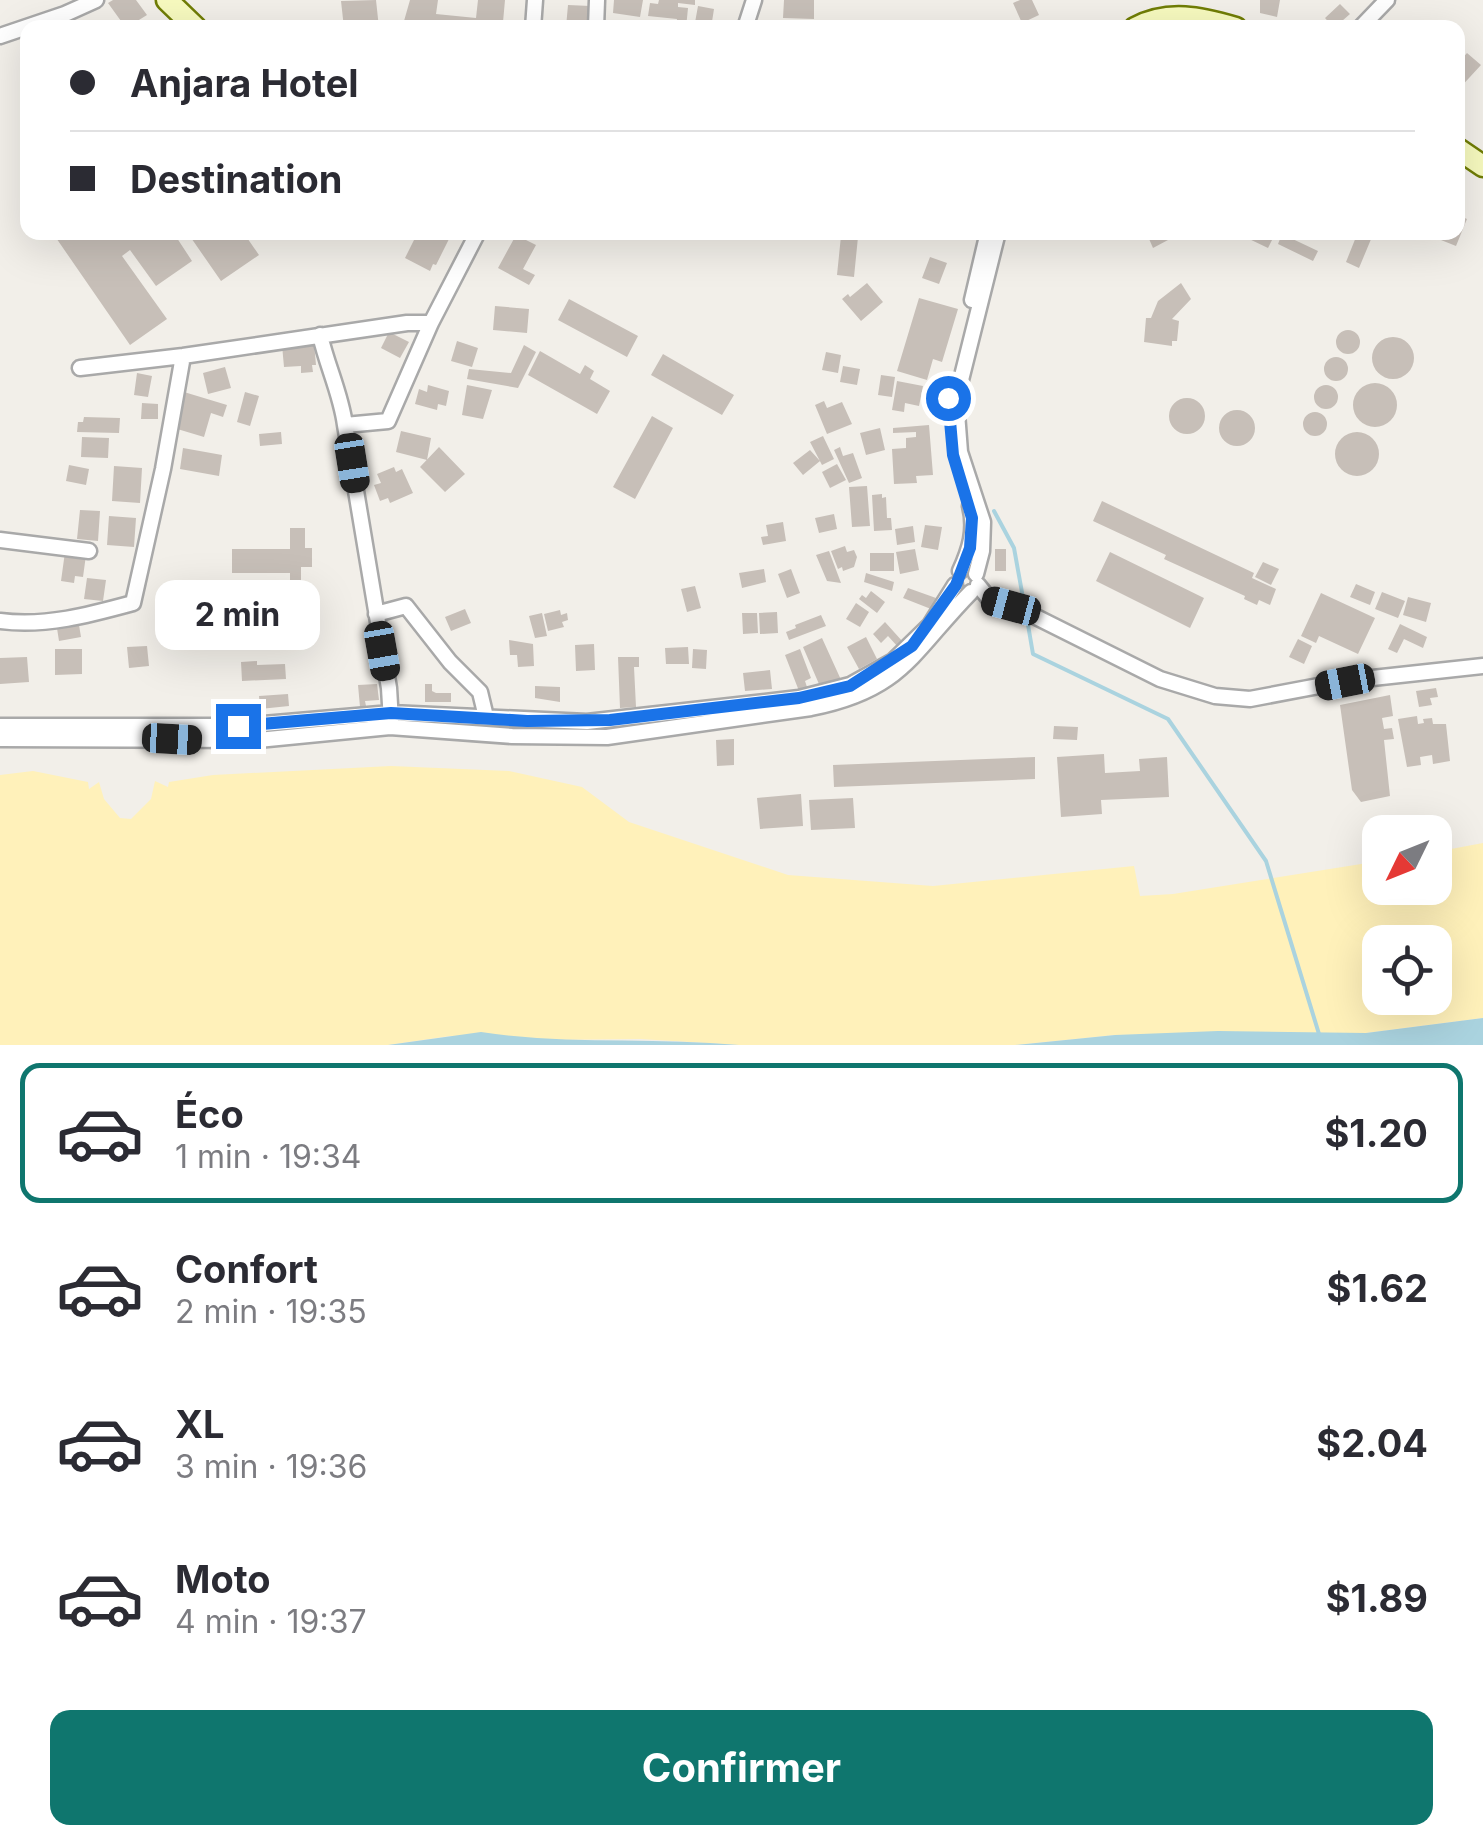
<!DOCTYPE html>
<html lang="fr">
<head>
<meta charset="utf-8">
<style>
  :root { --surface:#fff; --page:#f2f2f3; --text:#2b2b33; --muted:#7c7c81; --line:#e1e1e2; --accent:#0f766e }
  body { margin:0; font-family:Inter,sans-serif; background:var(--page); color:var(--text); height:100vh; display:flex; flex-direction:column; font-size:38px; white-space:nowrap }
  * { box-sizing:border-box; margin:0 }
  p { font-size:32px; color:var(--muted) }
  .icon { flex:none; width:55px; height:55px; fill:none; stroke:currentColor; stroke-width:2; stroke-linecap:round; stroke-linejoin:round }
  .map { position:relative; height:1045px; overflow:hidden }
  .panel { display:flex; flex-direction:column; background:var(--surface); flex:1 }
  .panel>* { flex:none }
  .top-card { position:absolute; left:20px; top:20px; width:1445px; height:220px; border-radius:20px; box-shadow:0 10px 40px #0002; display:grid; align-content:center; height:220px; padding:0 50px; background:var(--surface) }
  .needle { width:65px; rotate:227deg }
  .buttons { position:absolute; left:1362px; top:815px; display:grid; gap:20px }
  .buttons a { display:grid; place-items:center; width:90px; height:90px; border-radius:20px; background:var(--surface); box-shadow:0 10px 40px #0002; font-size:50px }
  .end { position:absolute; width:45px; height:45px; margin:-22px; border:12px solid #1a73e8; background:#fff; box-shadow:0 0 0 5px #fff }
  .from { border-radius:50% }
  .bubble { position:absolute; height:70px; border-radius:20px; background:var(--surface); box-shadow:0 10px 40px #0002; font-size:32px; font-weight:700; line-height:70px; text-align:center }
  .car { position:absolute; width:30px; height:60px; margin:-30px -15px; border-radius:12px; box-shadow:0 0 8px 2px #0007; background:linear-gradient(#222 24%,#8ab4d8 0 40%,#222 0 76%,#8ab4d8 0 86%,#222 0) }
  .top-card b { display:flex; align-items:center; gap:35px; height:95px; font-size:38px }
  .top-card b+b { border-top:2px solid var(--line) }
  .top-card i { width:25px; height:25px; background:var(--text) }
  ul { padding:18px 0 0; list-style:none }
  li { display:flex; align-items:center; gap:30px; height:140px; margin:0 20px 15px; padding:0 30px; border:5px solid transparent; border-radius:20px }
  li div { flex:1 }
  li b { display:block; font-size:38px }
  li em { font-style:normal; font-weight:700 }
  li.active { border-color:var(--accent) }
  li>.icon { width:90px; height:90px; stroke-width:1.5 }
  .action { display:flex; gap:20px; margin-top:auto; padding:20px 50px }
  .action a { flex:1; height:115px; border-radius:20px; background:var(--accent); color:#fff; font-size:40px; font-weight:700; line-height:115px; text-align:center }
  .map>svg:first-child { display:block }
</style>
</head>
<body>
<div class="map">
<svg width="1483" height="1045" viewBox="0 0 1483 1045">
  <rect width="100%" height="100%" fill="#f2efe9"/>
  <path fill="#fff1ba" fill-rule="evenodd" d="M391 766 509 771 582 787 629 822 788 875 933 886 1134 866 1140 896 1173 894 1380 861V888H1435V852L1483 843V1018L1366 1033 1115 1035 1015 1045H739L640 1039 537 1040 450 1036 388 1045H0V775L33 771 88 782 89 789 99 782 104 799 120 818 131 819 151 799 155 781 168 787 169 782 213 775ZM1380 942H1435V998H1380Z"/>
  <path fill="#aad3df" d="M1483 1018V1045H1015L1115 1035 1218 1031 1366 1033Z
    M481 1032C567 1045 653 1037 739 1045H388Z"/>
  <g fill="none" stroke-linecap="round" stroke-linejoin="round">
    <path stroke="#aad3df" stroke-width="4" d="M994 511 1014 548 1025 609
      M1027 619 1033 654 1168 719 1266 861 1319 1034"/>
  </g>
  <path fill="#c7bfb8" d="M113 0H136L147 15 126 28 108 3Z
    M376 0 379 28H344L341 1Z
    M410 0H438L436 14 476 18 478 0H505L503 22 511 23V28H402Z
    M614 0H643L640 17 613 13Z
    M659 0H695V5L678 3V7L688 8 686 28H676L677 19 648 16 650 3 658 4Z
    M784 0H814V19L783 18Z
    M1020 0H1032L1039 15 1022 23 1013 3Z
    M1260 0H1280L1277 17 1260 13Z
    M1340 4 1350 14 1334 28 1325 18Z
    M568 5 590 6 589 28 566 27Z
    M698 6 714 9 711 28H694Z
    M1467 53 1481 65 1458 90V63Z
    M1458 215 1467 219 1456 246 1431 236 1432 232H1458Z
    M52 232H173L192 261 156 286 130 250 122 256 167 319 130 345Z
    M187 232H243L259 255 221 281Z
    M418 232H449L450 237 436 265 433 264 430 271 405 258Z
    M1146 232H1183L1153 248Z
    M1248 232H1276L1268 248 1245 237Z
    M1358 232H1374L1359 268 1346 262Z
    M1282 234 1318 251 1313 261 1278 244Z
    M516 235 536 245 523 269 535 275 529 285 498 268Z
    M841 236 858 237 854 277 837 275Z
    M930 257 947 263 939 284 922 278Z
    M867 283 883 302 861 321 842 299 848 294 850 297Z
    M1181 283 1191 299 1172 319 1179 321 1177 341H1172V346L1144 342 1146 318H1151L1158 301Z
    M919 298 958 309 942 362 933 359 927 380 897 371Z
    M569 299 638 336 627 357 558 320Z
    M495 306 529 309 527 333 493 330Z
    M1336 342a12 12 0 1 1 24 0a12 12 0 1 1-24 0Z
    M389 332 409 342 400 358 381 348Z
    M1372 358a21 21 0 1 1 42 0a21 21 0 1 1-42 0Z
    M457 341 478 348 472 367 451 361Z
    M314 343 316 365H312L313 372 301 373V366L284 367 282 345Z
    M524 345 536 352 518 388 467 379 469 369 511 373Z
    M540 351 580 374 585 365 594 371 590 379 610 391 597 414 528 375Z
    M826 352 841 355 838 373 822 370Z
    M663 354 734 395 722 415 651 375Z
    M1324 369a12 12 0 1 1 24 0a12 12 0 1 1-24 0Z
    M843 366 860 369 857 385 840 382Z
    M225 367 231 388 208 394 203 373Z
    M137 373 152 376 148 397 134 395Z
    M881 375 895 377 892 397 878 395Z
    M897 381 923 386 919 406 905 403 904 412 892 410Z
    M1353 405a22 22 0 1 1 44 0a22 22 0 1 1-44 0Z
    M428 385 449 391 446 406 438 404 437 410 415 404 419 389 427 392Z
    M467 385 492 390 483 419 462 415Z
    M1314 397a12 12 0 1 1 24 0a12 12 0 1 1-24 0Z
    M184 392 227 405 223 417 211 413 204 437 174 428Z
    M245 392 259 396 250 426 237 422Z
    M1169 416a18 18 0 1 1 36 0a18 18 0 1 1-36 0Z
    M824 401 827 408 842 402 852 424 827 434 815 405Z
    M142 403 158 404V419H141Z
    M1219 428a18 18 0 1 1 36 0a18 18 0 1 1-36 0Z
    M1303 424a12 12 0 1 1 24 0a12 12 0 1 1-24 0Z
    M652 416 673 428 635 499 613 487Z
    M84 417 120 418 119 433 77 432 78 422H83Z
    M929 425 933 475 916 476 917 483 894 484 892 449 906 448V438L916 437V432L893 433V428Z
    M880 428 885 450 866 455 860 433Z
    M401 431 431 438 427 460 396 452Z
    M281 432 282 444 260 446 259 434Z
    M1335 454a22 22 0 1 1 44 0a22 22 0 1 1-44 0Z
    M823 436 834 459 822 465 810 442Z
    M82 437 109 438 108 458 81 457Z
    M439 447 465 474 445 492 420 467Z
    M840 447 843 456 853 453 862 478 849 483 834 450Z
    M183 448 222 455 219 476 180 469Z
    M810 450 820 461 803 475 793 463Z
    M837 464 846 480 830 488 822 472Z
    M69 465 89 469 86 485 66 481Z
    M114 466 142 468 140 503 112 501Z
    M394 467 396 472 402 469 413 493 390 503 388 498 380 501 374 485 381 483 377 474Z
    M867 486 870 526 852 527 849 487Z
    M882 494V498L886 497 887 518H891L892 530 874 531 872 495Z
    M1102 501 1254 573 1252 578 1276 589 1270 605 1259 600 1257 605 1244 599 1245 596 1164 559 1166 555 1093 521Z
    M80 510 100 511 98 541 77 539Z
    M834 514 837 529 819 533 815 518Z
    M109 516 136 518 134 547 107 545Z
    M783 522 786 541 763 545 761 537 768 536 766 525Z
    M925 525 942 527 938 550 921 547Z
    M913 526 915 542 897 545 895 529Z
    M290 528H305V548H312V567H301V590H290V573H232V549H290Z
    M845 546 847 552 854 550 857 557 854 567 843 571 842 567 838 569 831 551Z
    M915 549 919 570 900 574 896 552Z
    M995 549H1006V571H995Z
    M829 551 841 583 827 581 816 555Z
    M65 552 86 555 83 577 75 576 74 583 61 581Z
    M1110 552 1204 598 1190 628 1096 581Z
    M870 553H894V571H870Z
    M1263 562 1279 569 1271 585 1255 577Z
    M764 569 766 582 742 588 739 573Z
    M791 569 800 593 787 598 778 574Z
    M866 573 894 582 892 591 864 582Z
    M87 578 106 580 103 601 84 599Z
    M1356 584 1375 592 1370 605 1350 597Z
    M695 586 701 608 687 612 681 589Z
    M908 588 936 598 931 609 903 598Z
    M871 591 885 602 877 613 859 599 862 595 866 598Z
    M1382 592 1405 601 1398 618 1375 609Z
    M1321 593 1375 618 1358 654 1319 636 1316 643 1301 636Z
    M1408 597 1431 603 1426 622 1403 615Z
    M856 603 869 612 860 627 846 619Z
    M465 609 471 623 451 631 445 617Z
    M560 610 561 615 567 613 568 620 562 622 564 627 548 631 544 614Z
    M777 612 778 633 760 634 759 613Z
    M542 613 547 636 535 638 529 616Z
    M742 613H757L758 633 743 634Z
    M821 615 826 626 789 640 786 632 796 628 795 625Z
    M78 619 81 637 59 641 56 622Z
    M885 622 903 642 898 647 888 636 881 643 873 634Z
    M1400 624 1427 637 1423 648 1404 639 1397 653 1388 649Z
    M866 637 877 659 859 669 847 647Z
    M822 638 842 682 822 691 803 647Z
    M1298 639 1312 646 1304 664 1289 657Z
    M509 640 533 644 534 666 518 667 517 655H510Z
    M594 644 595 670 576 671 575 645Z
    M147 646 149 666 129 668 127 647Z
    M688 647 689 664H666L665 648Z
    M55 649H82V674L55 675Z
    M693 649 707 650 706 669 692 668Z
    M800 649 811 678 805 681 807 687 799 691 785 655Z
    M27 657 29 682 0 684V658Z
    M618 657H639V667H634L636 707 620 708Z
    M257 661V665L285 664 286 679 242 681 241 662Z
    M770 670 772 689 745 691 743 673Z
    M377 684 379 700 365 701 366 706 360 707 358 685Z
    M425 684H432V691L436 693H451V702H425Z
    M535 686 560 687V702L535 698Z
    M1436 688 1438 697 1430 698 1432 705 1419 707 1416 691Z
    M288 694 289 706 260 709 259 696Z
    M1390 695 1393 716 1382 718 1384 729 1392 728 1394 739 1384 740 1390 796 1361 802 1352 790 1340 705Z
    M1417 716 1418 724 1424 723 1423 719 1432 718 1433 724H1446L1450 761 1433 764 1432 755 1420 757 1421 765 1407 767 1398 719Z
    M1054 726 1078 727 1077 740 1053 739Z
    M734 739V765L717 766 716 740Z
    M1104 754 1105 773 1140 771 1139 759 1167 757 1169 797 1101 800 1102 814 1061 817 1057 757Z
    M1035 757V779L834 787 833 765Z
    M801 794 803 826 760 829 757 798Z
    M853 798 855 828 811 830 809 800Z"/>
  <g fill="none" stroke-linecap="round" stroke-linejoin="round">
    <g stroke="#a9a9a9" stroke-width="19">
      <path id="minor" d="M533 28 535 0
        M596 28 597 0
        M745 28 754 0
        M1360 28 1387 0
        M0 36 65 14 96 0
        M972 300 988 232
        M320 335C327 366 341 394 345 425
        M80 368 183 356 407 323H431
        M0 540 89 551
        M960 571C970 549 976 530 970 506
        M976 574 982 551 983 522 960 452 956 400 998 232
        M978 585 990 600 1030 614 1160 679 1215 696 1250 699 1345 681 1483 666
        M376 614 406 606 450 662 480 692 486 717
        M0 621C45 627 89 615 133 603L163 469 183 356
        M391 721 389 688 345 425 388 421 431 323 478 232
        M0 726H239L391 713 587 722 799 698 850 685 893 661 930 625 955 585
        M0 739 258 740 390 727 512 736 607 737 811 708C903 690 912 652 971 592"/>
    </g>
    <g stroke="#707d05" stroke-width="25">
      <path id="secondary" d="M167 0 196 28
        M1135 28C1169 10 1201 18 1236 28
        M1458 149 1483 166"/>
    </g>
    <use href="#minor" stroke="#fff" stroke-width="14"/>
    <use href="#secondary" stroke="#f7fabf" stroke-width="20"/>
  </g>
  <g fill="none" stroke-linecap="round" stroke-linejoin="round">
    <path stroke="#1a73e8" stroke-width="12" d="M238 726 391 713 527 721 610 720 799 698 850 686 912 646 956 585 970 548 972 518 953 455 948 398"/>
  </g>
</svg>
<div class="buttons">
<a><svg class="needle" viewBox="-14 -14 28 28"><path d="M0-13l5 13h-10z" fill="#e53935"/><path d="M0 13l5-13h-10z" fill="#7c7c81"/></svg></a>
<a><svg class="icon" aria-label="locate" viewBox="0 0 24 24"><circle cx="12" cy="12" r="6"/><path d="M12 2v4M12 18v4M2 12h4M18 12h4"/></svg></a>
</div>
<i class="end from" style="left:948px;top:398px"></i>
<i class="end" style="left:238px;top:726px"></i>
<div class="bubble" style="left:155px;top:580px;width:165px">2 min</div>
<i class="car" style="left:352px;top:463px;rotate:171deg"></i>
<i class="car" style="left:1011px;top:606px;rotate:285deg"></i>
<i class="car" style="left:382px;top:651px;rotate:170deg"></i>
<i class="car" style="left:1345px;top:682px;rotate:259deg"></i>
<i class="car" style="left:172px;top:739px;rotate:93deg"></i>
<div class="top-card">
<b><i class="from"></i>Anjara Hotel</b>
<b><i></i>Destination</b>
</div>
</div>
<section class="panel">
<ul>
<li class="active"><svg class="icon" aria-label="car" viewBox="0 0 24 24"><path d="M5 17H2v-5l4-1 3-4h7l3 4 3 1v5h-3M9 17h6M6 11h13"/><circle cx="7" cy="17" r="2"/><circle cx="17" cy="17" r="2"/></svg><div><b>Éco</b><p>1 min · 19:34</p></div><em>$1.20</em></li>
<li><svg class="icon" aria-label="car" viewBox="0 0 24 24"><path d="M5 17H2v-5l4-1 3-4h7l3 4 3 1v5h-3M9 17h6M6 11h13"/><circle cx="7" cy="17" r="2"/><circle cx="17" cy="17" r="2"/></svg><div><b>Confort</b><p>2 min · 19:35</p></div><em>$1.62</em></li>
<li><svg class="icon" aria-label="car" viewBox="0 0 24 24"><path d="M5 17H2v-5l4-1 3-4h7l3 4 3 1v5h-3M9 17h6M6 11h13"/><circle cx="7" cy="17" r="2"/><circle cx="17" cy="17" r="2"/></svg><div><b>XL</b><p>3 min · 19:36</p></div><em>$2.04</em></li>
<li><svg class="icon" aria-label="car" viewBox="0 0 24 24"><path d="M5 17H2v-5l4-1 3-4h7l3 4 3 1v5h-3M9 17h6M6 11h13"/><circle cx="7" cy="17" r="2"/><circle cx="17" cy="17" r="2"/></svg><div><b>Moto</b><p>4 min · 19:37</p></div><em>$1.89</em></li>
</ul>
<div class="action"><a>Confirmer</a></div>
</section>
</body>
</html>
